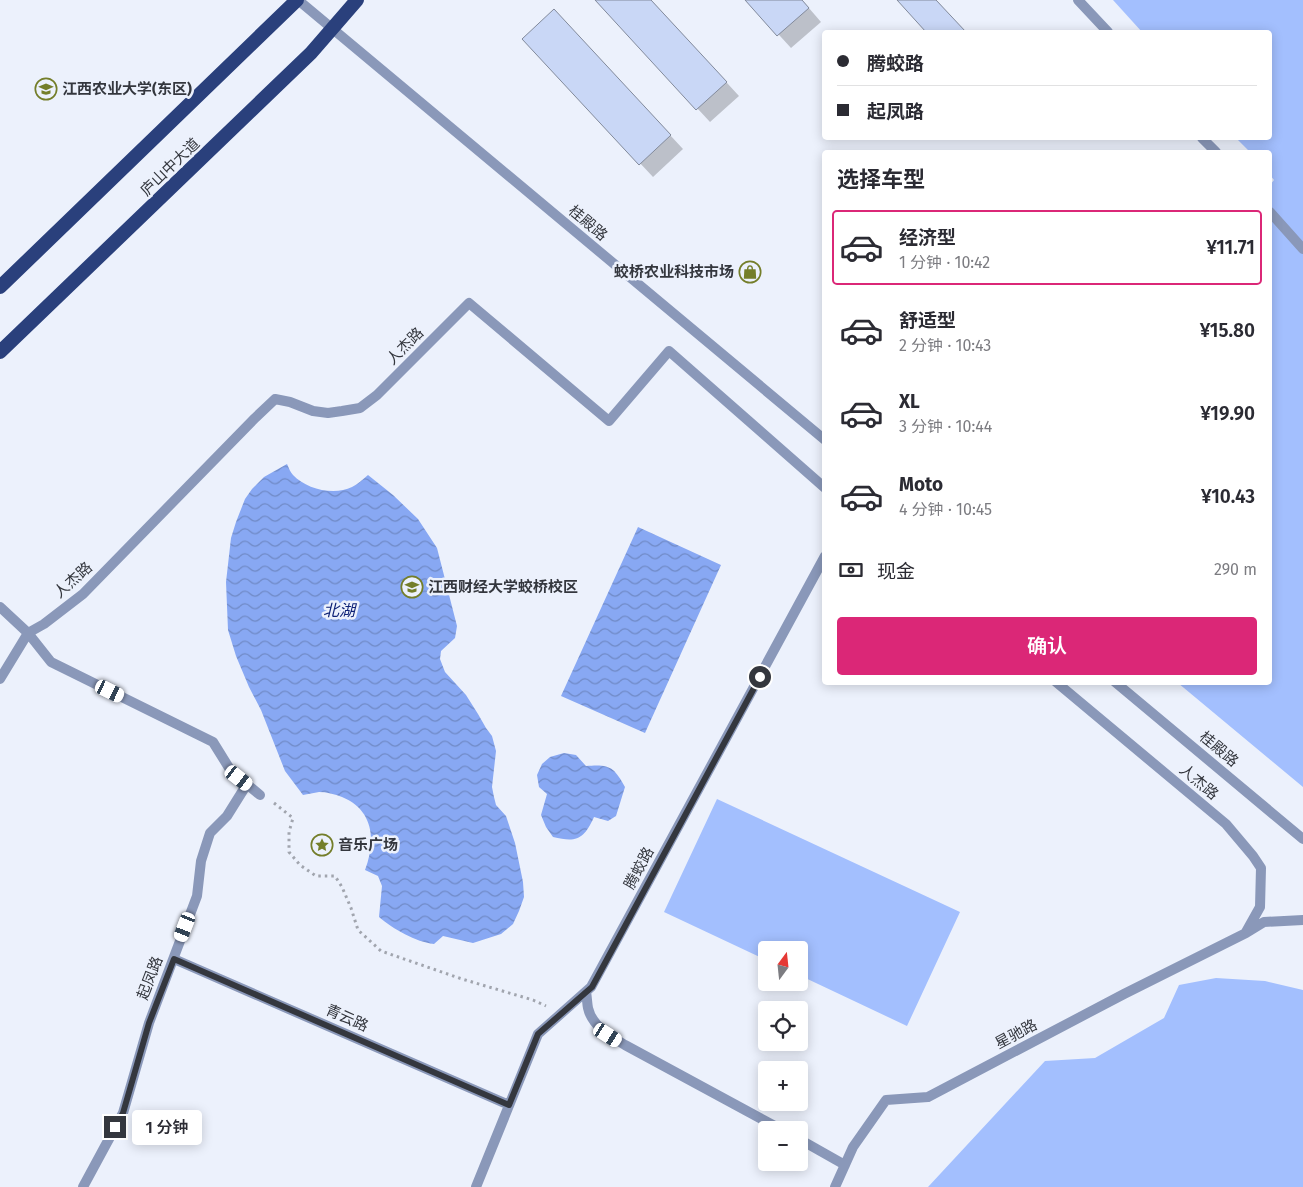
<!DOCTYPE html>
<html lang="zh">
<head>
<meta charset="utf-8">
<style>
  :root { --surface:#fff; --page:#f7f7f7; --text:#2b2b33; --muted:#7c7c81; --line:#e1e1e2; --accent:#db2777 }
  body { margin:0; font-family:"Fira Sans","Noto Sans SC",sans-serif; background:var(--page); color:var(--text); height:100vh; display:flex; flex-direction:column; font-size:19px; white-space:nowrap }
  * { box-sizing:border-box; margin:0 }
  p { font-size:16px; color:var(--muted) }
  .icon { flex:none; width:28px; height:28px; fill:none; stroke:currentColor; stroke-width:2; stroke-linecap:round; stroke-linejoin:round }
  .map { position:relative; flex:1; overflow:hidden }
  .sheet { position:absolute; left:822px; top:150px; width:450px; height:535px; display:flex; flex-direction:column; background:var(--surface); border-radius:5px; box-shadow:0 2px 12px #0003 }
  .sheet>* { flex:none }
  .guide { position:absolute; left:822px; top:30px; width:450px; height:110px; border-radius:5px; box-shadow:0 2px 12px #0003; display:grid; align-content:center; height:110px; padding:0 15px; background:var(--surface) }
  .needle { width:32px; rotate:15deg }
  .tools { position:absolute; left:758px; top:941px; display:grid; gap:10px }
  .tools a { display:grid; place-items:center; width:50px; height:50px; border-radius:5px; background:var(--surface); box-shadow:0 2px 12px #0003; font-size:25px }
  .end { position:absolute; width:22px; height:22px; margin:-11px; border:6px solid #34373e; background:#fff; box-shadow:0 0 0 2px #fff }
  .from { border-radius:50% }
  .bubble { position:absolute; height:35px; border-radius:5px; background:var(--surface); box-shadow:0 2px 12px #0003; font-size:16px; font-weight:600; line-height:35px; text-align:center }
  .car { position:absolute; width:15px; height:30px; margin:-15px -8px; border-radius:6px; box-shadow:0 0 4px 1px #0007; background:linear-gradient(#fff 24%,#345 0 40%,#fff 0 76%,#345 0 86%,#fff 0) }
  .guide b { display:flex; align-items:center; gap:18px; height:48px; font-size:19px }
  .guide b+b { border-top:1px solid var(--line) }
  .guide i { width:12px; height:12px; background:var(--text) }
  ul { padding:0; list-style:none }
  li { display:flex; align-items:center; gap:15px; height:75px; margin:0 10px 8px; padding:0 5px; border:2px solid transparent; border-radius:5px }
  li div { flex:1 }
  li b { display:block; font-size:19px }
  li em { font-style:normal; font-weight:600 }
  li.current { border-color:var(--accent) }
  li>.icon { width:45px; height:45px; stroke-width:1.5 }
  h2 { padding:0 15px; font-size:22px; line-height:60px }
  .pay { display:flex; align-items:center; gap:12px; height:55px; padding:0 15px; font-size:19px }
  .pay p { margin-inline-start:auto }
  .action { display:flex; gap:10px; margin-top:auto; padding:10px 15px }
  .action a { flex:1; height:58px; border-radius:5px; background:var(--accent); color:#fff; font-size:20px; font-weight:600; line-height:58px; text-align:center }
  .map>svg:first-child { display:block }
</style>
</head>
<body>
<div class="map">
<svg width="1303" height="1187" viewBox="0 0 1303 1187">
  <defs>
    <pattern id="water-waves" width="16" height="10" patternUnits="userSpaceOnUse" patternTransform="scale(1.25)"><rect width="16" height="10" fill="#88a8f3"/><path d="M0 5q4-4 8 0t8 0" fill="none" stroke="#708ac6"/></pattern>
  </defs>
  <rect width="100%" height="100%" fill="#ecf1fc"/>
  <path fill="#a3bffe" d="M1113 0H1303V787L1178 683 1270 682V185L1274 180 1270 175V152H1250L1236 138H1270V32H1142Z
    M717 799 960 912 907 1026 799 975V950H766V960L664 912Z
    M1216 978 1265 981 1303 990V1187H928L1045 1061 1095 1058 1164 1018 1179 985Z"/>
  <path fill="url(#water-waves)" d="M287 464C289 468 290 472 293 475 306 489 334 496 352 487 358 484 363 479 368 475L393 495 418 519 437 548 457 626 455 638 441 651 440 659 445 672 466 695 478 714 486 728 492 736 496 751 492 787 494 797 496 805 506 816 515 843 523 882 524 897 519 911 513 924 501 934 473 943 443 936 434 944C416 942 393 929 379 917L382 886 378 876 365 870C376 841 374 810 342 797 335 794 326 792 319 792 314 793 308 794 303 795L285 771 261 710 249 687 236 656 228 630 226 582 231 538 236 522 245 499 252 489 264 477Z
    M638 527 721 565 645 733 561 696Z
    M564 753 576 755 586 766C610 764 614 767 625 787L616 816 608 821 594 817C584 839 577 843 553 837L546 827 541 815 547 794 539 787 537 775 542 764 550 757Z"/>
  <path fill="#0003" d="M597 0H651L739 96 710 122Z
    M747 0H802L821 22 791 48Z
    M898 0H936L965 32H928Z
    M567 24 683 149 653 177 524 39Z"/>
  <path fill="#c9d7f6" stroke="#828a9b" d="M595 0H651L727 82 696 110Z
    M745 0H802L809 8 777 36Z
    M897 0H936L966 32H926Z
    M554 9 671 135 639 165 522 39Z"/>
  <g fill="none" stroke-linecap="round" stroke-linejoin="round">
    <path stroke="#a1a5ae" stroke-width="3" stroke-dasharray="2.5 4" stroke-linecap="butt" d="M274 803 293 818 289 832V852L300 865 316 876H335L342 887 351 908 358 930 381 951 462 979 533 1000 546 1006"/>
    <path stroke="#8a98b9" stroke-width="10" d="M298 0 825 440
      M1078 0 1108 32
      M1202 138 1216 152
      M1270 212 1303 249
      M0 607 28 633 51 662 213 742 231 771 260 795
      M0 679 28 633 44 624 83 594 255 418 275 399 290 402 313 411 328 413 342 411 360 408 377 395 469 303 609 421 669 351 825 488
      M1056 682 1226 824 1253 856 1261 868 1260 907 1246 932
      M1115 682 1303 839
      M174 959 509 1105
      M586 992C587 997 587 1003 588 1008 592 1026 610 1036 625 1045L782 1130
      M799 1139 845 1165
      M83 1187 123 1113 149 1023 197 896 201 861 210 833 227 816 247 784
      M476 1187 538 1034 591 987 825 556
      M835 1187 853 1147 886 1100 928 1097 1124 994 1246 933 1264 922 1303 920"/>
    <path stroke="#2a407c" stroke-width="14" d="M0 287 297 0
      M0 352 311 53 357 0"/>
  </g>
  <g fill="none" stroke-linecap="round" stroke-linejoin="round">
    <path stroke="#34373e" stroke-width="6" d="M115 1127 123 1113 149 1023 174 959 509 1105 538 1034 592 987 760 677"/>
  </g>
  <defs>
    <g id="university-ring" transform="scale(1.125)"><circle r="9.5" fill="#ecf1fc" stroke="#747e2a" stroke-width="1.5"/><path d="M0-5L7-2L0 1L-7-2ZM-4 1L0 2.5L4 1V4Q0 6-4 4Z" fill="#747e2a"/></g>
    <g id="shop-ring" transform="scale(1.125)"><circle r="9.5" fill="#ecf1fc" stroke="#747e2a" stroke-width="1.5"/><path d="M-5-2.5h2.3a2.7 3.5 0 0 1 5.4 0H5L5.5 6h-11ZM-1.5-2.5h3a1.5 2.3 0 0 0-3 0Z" fill="#747e2a"/></g>
    <g id="sight-ring" transform="scale(1.125)"><circle r="9.5" fill="#ecf1fc" stroke="#747e2a" stroke-width="1.5"/><path d="M0-6L1.8-2.2L6-1.7L2.9 1.2L3.7 5.4L0 3.3L-3.7 5.4L-2.9 1.2L-6-1.7L-1.8-2.2Z" fill="#747e2a"/></g>
  </defs>
  <g fill-rule="evenodd">
    <use href="#university-ring" x="46" y="89"/>
    <use href="#shop-ring" x="750" y="272"/>
    <use href="#university-ring" x="412" y="587"/>
    <use href="#sight-ring" x="322" y="845"/>
  </g>
  <g text-anchor="middle" stroke-width="5" stroke-linejoin="round" paint-order="stroke">
    <g font-size="15" font-weight="bold" fill="#34373e" stroke="#ecf1fc" text-anchor="start">
      <text x="62" y="94">江西农业大学(东区)</text>
      <text x="734" y="277" text-anchor="end">蛟桥农业科技市场</text>
      <text x="428" y="592">江西财经大学蛟桥校区</text>
      <text x="338" y="850">音乐广场</text>
    </g>
    <g font-size="15" fill="#34373e" stroke="#ecf1fc">
      <text transform="translate(170 167) rotate(-44)" y="5">庐山中大道</text>
      <text transform="translate(588 223) rotate(40)" y="5">桂殿路</text>
      <text transform="translate(405 346) rotate(-45)" y="5">人杰路</text>
      <text transform="translate(73 580) rotate(-42)" y="5">人杰路</text>
      <text transform="translate(1219 749) rotate(40)" y="5">桂殿路</text>
      <text transform="translate(1199 782) rotate(40)" y="5">人杰路</text>
      <text transform="translate(639 868) rotate(-62)" y="5">腾蛟路</text>
      <text transform="translate(150 978) rotate(-69)" y="5">起凤路</text>
      <text transform="translate(347 1018) rotate(24)" y="5">青云路</text>
      <text transform="translate(1016 1034) rotate(-28)" y="5">星驰路</text>
    </g>
    <g font-size="16" font-style="italic" fill="#0e2276" stroke="#ecf1fc">
      <text x="339" y="616">北湖</text>
    </g>
  </g>
</svg>
<div class="tools">
<a><svg class="needle" viewBox="-14 -14 28 28"><path d="M0-13l5 13h-10z" fill="#e53935"/><path d="M0 13l5-13h-10z" fill="#7c7c81"/></svg></a>
<a><svg class="icon" aria-label="locate" viewBox="0 0 24 24"><circle cx="12" cy="12" r="6"/><path d="M12 2v4M12 18v4M2 12h4M18 12h4"/></svg></a>
<a>+</a>
<a>−</a>
</div>
<i class="end from" style="left:760px;top:677px"></i>
<i class="end" style="left:115px;top:1127px"></i>
<div class="bubble" style="left:132px;top:1110px;width:70px">1 分钟</div>
<i class="car" style="left:110px;top:691px;rotate:116deg"></i>
<i class="car" style="left:239px;top:778px;rotate:128deg"></i>
<i class="car" style="left:185px;top:927px;rotate:201deg"></i>
<i class="car" style="left:608px;top:1035px;rotate:122deg"></i>
<div class="guide">
<b><i class="from"></i>腾蛟路</b>
<b><i></i>起凤路</b>
</div>
<section class="sheet">
<h2>选择车型</h2>
<ul>
<li class="current"><svg class="icon" aria-label="car" viewBox="0 0 24 24"><path d="M5 17H2v-5l4-1 3-4h7l3 4 3 1v5h-3M9 17h6M6 11h13"/><circle cx="7" cy="17" r="2"/><circle cx="17" cy="17" r="2"/></svg><div><b>经济型</b><p>1 分钟 · 10:42</p></div><em>¥11.71</em></li>
<li><svg class="icon" aria-label="car" viewBox="0 0 24 24"><path d="M5 17H2v-5l4-1 3-4h7l3 4 3 1v5h-3M9 17h6M6 11h13"/><circle cx="7" cy="17" r="2"/><circle cx="17" cy="17" r="2"/></svg><div><b>舒适型</b><p>2 分钟 · 10:43</p></div><em>¥15.80</em></li>
<li><svg class="icon" aria-label="car" viewBox="0 0 24 24"><path d="M5 17H2v-5l4-1 3-4h7l3 4 3 1v5h-3M9 17h6M6 11h13"/><circle cx="7" cy="17" r="2"/><circle cx="17" cy="17" r="2"/></svg><div><b>XL</b><p>3 分钟 · 10:44</p></div><em>¥19.90</em></li>
<li><svg class="icon" aria-label="car" viewBox="0 0 24 24"><path d="M5 17H2v-5l4-1 3-4h7l3 4 3 1v5h-3M9 17h6M6 11h13"/><circle cx="7" cy="17" r="2"/><circle cx="17" cy="17" r="2"/></svg><div><b>Moto</b><p>4 分钟 · 10:45</p></div><em>¥10.43</em></li>
</ul>
<div class="pay"><svg class="icon" aria-label="cash" viewBox="0 0 24 24"><path d="M3 7h18v10H3z"/><circle cx="12" cy="12" r="2"/></svg>现金<p>290 m</p></div>
<div class="action"><a>确认</a></div>
</section>
</div>
</body>
</html>
